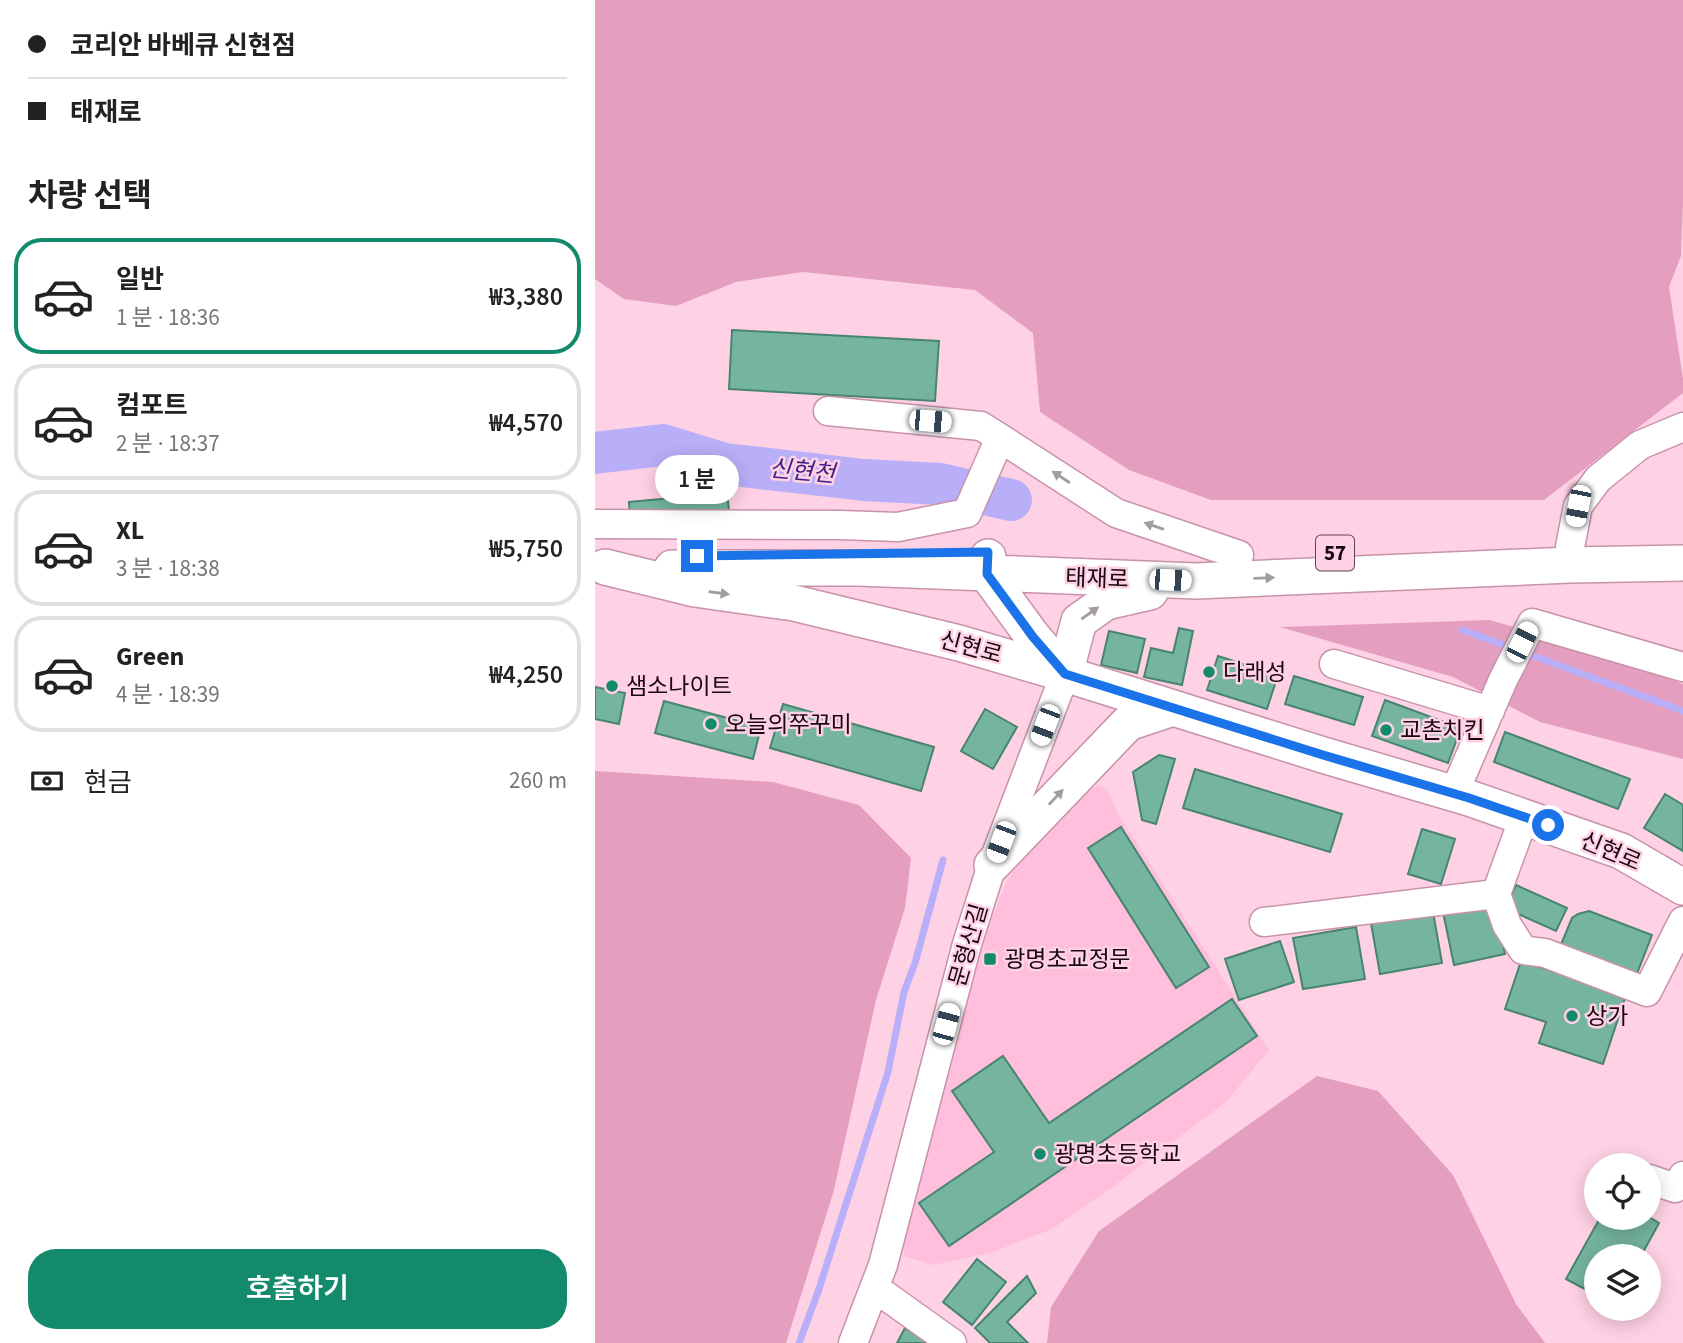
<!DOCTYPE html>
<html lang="ko">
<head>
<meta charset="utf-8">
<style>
  :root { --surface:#fff; --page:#f2f2f2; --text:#222; --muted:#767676; --line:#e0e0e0; --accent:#138a6c }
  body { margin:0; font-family:"Source Sans 3","Noto Sans KR",sans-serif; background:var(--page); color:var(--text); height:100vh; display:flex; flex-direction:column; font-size:26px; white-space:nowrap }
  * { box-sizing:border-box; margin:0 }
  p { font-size:23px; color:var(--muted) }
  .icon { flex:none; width:38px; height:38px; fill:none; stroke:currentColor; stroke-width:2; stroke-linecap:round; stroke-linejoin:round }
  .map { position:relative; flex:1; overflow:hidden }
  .drawer { display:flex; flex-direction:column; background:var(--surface); width:595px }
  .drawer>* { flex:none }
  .hud { display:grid; align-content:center; height:154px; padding:0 28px; background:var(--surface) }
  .fabs { position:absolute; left:989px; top:1153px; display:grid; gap:14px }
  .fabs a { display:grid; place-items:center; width:77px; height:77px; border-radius:50%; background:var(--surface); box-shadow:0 4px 18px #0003; font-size:35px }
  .end { position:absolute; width:32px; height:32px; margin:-16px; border:9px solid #1a73e8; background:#fff; box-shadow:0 0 0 4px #fff }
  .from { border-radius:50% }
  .bubble { position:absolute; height:49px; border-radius:24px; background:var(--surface); box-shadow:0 4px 18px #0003; font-size:23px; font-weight:600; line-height:49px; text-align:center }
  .car { position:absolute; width:21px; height:42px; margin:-21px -10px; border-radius:9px; box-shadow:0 0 5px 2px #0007; background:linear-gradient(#fff 24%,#345 0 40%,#fff 0 76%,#345 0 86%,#fff 0) }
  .hud b { display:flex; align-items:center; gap:24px; height:66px; font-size:26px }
  .hud b+b { border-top:2px solid var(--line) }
  .hud i { width:18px; height:18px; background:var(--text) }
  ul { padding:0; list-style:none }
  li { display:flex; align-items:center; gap:21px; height:116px; margin:0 14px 10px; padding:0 14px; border:4px solid var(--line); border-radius:28px }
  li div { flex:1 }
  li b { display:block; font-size:26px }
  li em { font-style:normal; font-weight:600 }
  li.active { border-color:var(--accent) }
  li>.icon { width:63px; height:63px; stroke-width:1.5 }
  h2 { padding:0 28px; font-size:32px; line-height:84px }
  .pay { display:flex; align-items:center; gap:18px; height:77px; padding:0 28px; font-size:26px }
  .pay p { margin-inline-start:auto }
  .primary-button { display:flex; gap:14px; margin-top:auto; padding:14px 28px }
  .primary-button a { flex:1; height:80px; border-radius:28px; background:var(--accent); color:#fff; font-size:28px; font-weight:600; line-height:80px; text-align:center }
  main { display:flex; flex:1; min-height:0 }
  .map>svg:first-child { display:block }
</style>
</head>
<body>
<main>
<section class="drawer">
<div class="hud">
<b><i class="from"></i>코리안 바베큐 신현점</b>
<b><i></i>태재로</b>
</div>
<h2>차량 선택</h2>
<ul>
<li class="active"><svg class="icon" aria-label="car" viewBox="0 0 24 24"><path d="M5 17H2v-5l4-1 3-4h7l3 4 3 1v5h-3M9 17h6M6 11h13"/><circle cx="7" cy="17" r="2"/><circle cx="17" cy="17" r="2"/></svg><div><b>일반</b><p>1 분 · 18:36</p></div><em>₩3,380</em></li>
<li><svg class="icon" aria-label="car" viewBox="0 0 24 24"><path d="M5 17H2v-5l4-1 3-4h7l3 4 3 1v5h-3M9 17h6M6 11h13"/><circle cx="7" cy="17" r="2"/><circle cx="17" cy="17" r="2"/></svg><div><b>컴포트</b><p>2 분 · 18:37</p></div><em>₩4,570</em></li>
<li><svg class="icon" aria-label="car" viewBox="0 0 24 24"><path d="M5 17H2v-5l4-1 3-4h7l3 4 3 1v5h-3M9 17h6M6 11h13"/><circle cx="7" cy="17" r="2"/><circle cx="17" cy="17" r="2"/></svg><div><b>XL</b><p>3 분 · 18:38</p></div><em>₩5,750</em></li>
<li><svg class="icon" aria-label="car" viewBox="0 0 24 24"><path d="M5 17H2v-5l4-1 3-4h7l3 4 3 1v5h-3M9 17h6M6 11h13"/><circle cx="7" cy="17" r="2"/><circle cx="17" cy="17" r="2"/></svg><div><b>Green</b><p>4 분 · 18:39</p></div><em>₩4,250</em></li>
</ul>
<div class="pay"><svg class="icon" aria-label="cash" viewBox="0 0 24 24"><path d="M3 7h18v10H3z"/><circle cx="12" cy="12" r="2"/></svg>현금<p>260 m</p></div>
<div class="primary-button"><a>호출하기</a></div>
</section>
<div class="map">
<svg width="1088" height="1343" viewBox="0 0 1088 1343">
  <rect width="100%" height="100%" fill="#ffd1e5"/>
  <path fill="#ffbedc" d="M503 785 513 790 523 814 674 1050 631 1102 515 1189 457 1229 395 1253 338 1265 309 1256 307 1234 381 956 412 881 457 817Z"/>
  <path fill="#e49ebf" d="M0 0H1088V201L1086 256 1074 287 1088 379V393L949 500H616L534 470 445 412 438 333 380 290 208 272 141 282 81 306 29 299 0 279Z
    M895 620 1013 655 1088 684V759L945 722 858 677 685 627Z
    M0 771 178 782 264 805 316 858 310 908 281 1000 239 1190 191 1343H0Z
    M722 1076 783 1091 858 1175 921 1304 950 1343H452L456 1307 504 1231Z"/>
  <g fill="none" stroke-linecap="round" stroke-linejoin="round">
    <path stroke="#b8aff8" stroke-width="7" d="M867 630 917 648
      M928 652 1088 711
      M204 1343 223 1292 293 1072 309 992 320 963 348 860"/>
    <path stroke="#b8aff8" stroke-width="42" d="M0 453 68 445 130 464 269 480 345 484 416 500"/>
  </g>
  <path fill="#75b49e" stroke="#478570" stroke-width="2" d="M137 330 344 341 340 401 134 389Z
    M132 493 134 510 35 519 34 502Z
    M584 628 598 631 587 685 549 677 556 648 578 653Z
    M514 631 550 639 542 673 506 665Z
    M623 656 683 675 672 709 612 690Z
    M699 676 768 697 759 725 690 704Z
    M0 687 30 693 24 724 0 719Z
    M790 700 866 728 853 763 777 736Z
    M69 701 166 727 158 759 60 733Z
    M188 704 339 747 326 791 175 748Z
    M390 709 422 727 398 769 366 751Z
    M910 732 1035 779 1023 809 899 762Z
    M564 755 580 759 561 824 547 820 538 772Z
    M600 769 747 814 735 852 588 808Z
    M1070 794 1088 805V851L1049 828Z
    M526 827 614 967 581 988 493 848Z
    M827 829 860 839 846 884 813 874Z
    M921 885 972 908 961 931 910 908Z
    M898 901 910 954 859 965 848 912Z
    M994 911 1057 935 1041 976 965 947 977 918 983 914Z
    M838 912 847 963 785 974 776 923Z
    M761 927 770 979 708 989 698 938Z
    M685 941 699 982 644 1000 630 959Z
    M926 961 1031 995 1008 1064 944 1043 951 1022 910 1009Z
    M637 999 662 1036 354 1246 324 1203 399 1152 357 1091 408 1056 454 1123Z
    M1054 1217 1064 1223 1046 1256H1001V1295L971 1279 1005 1218Z
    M382 1259 411 1282 377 1325 348 1302Z
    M432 1276 441 1293 412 1322 433 1343H395L380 1328Z
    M310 1328 335 1343H302Z"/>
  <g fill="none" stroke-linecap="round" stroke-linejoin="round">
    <g stroke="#c892ab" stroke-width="31">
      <path id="minor" d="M405 438 521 513 644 555
        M0 524 245 525 303 527 372 513 405 438 386 426 233 411
        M975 547 983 506 1003 479 1045 445 1088 427
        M739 664 895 711
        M859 793 908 680 937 623 1088 667
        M901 894 912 925 928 950 950 953 1052 992 1088 921
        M669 922 901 894 929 817
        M1054 1179 1080 1188 1088 1176
        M280 1288 357 1343
        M258 1343 288 1265 372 944 397 865 470 674"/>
    </g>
    <g stroke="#c892ab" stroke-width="38">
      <path id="major" d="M393 557 392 574 438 637 470 674
        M10 567 100 589 199 603 364 643 470 674 728 755 874 798 1026 851 1088 887
        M77 568H264L601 581 975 565 1088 563
        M470 674 484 621 511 602 555 592
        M397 865 533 723 578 708"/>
    </g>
    <use href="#minor" stroke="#fff" stroke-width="28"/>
    <use href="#major" stroke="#fff" stroke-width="35"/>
  </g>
  <defs><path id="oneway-solid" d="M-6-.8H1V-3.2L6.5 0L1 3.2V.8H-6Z" transform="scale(1.75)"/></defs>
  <g fill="#a39ca0">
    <use href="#oneway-solid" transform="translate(466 477) rotate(-147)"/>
    <use href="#oneway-solid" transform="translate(559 526) rotate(-161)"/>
    <use href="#oneway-solid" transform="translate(669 578) rotate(-2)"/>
    <use href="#oneway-solid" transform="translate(124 593) rotate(8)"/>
    <use href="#oneway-solid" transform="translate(495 613) rotate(-35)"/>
    <use href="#oneway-solid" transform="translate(461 797) rotate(-47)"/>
  </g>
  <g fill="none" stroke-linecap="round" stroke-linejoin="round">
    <path stroke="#1a73e8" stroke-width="9" d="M102 556 393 552 392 574 438 637 470 674 728 755 874 798 953 825"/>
  </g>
  <g fill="#138a6c" stroke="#ffd1e5" stroke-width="2.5">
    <circle cx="614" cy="672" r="7"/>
    <circle cx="17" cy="686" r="7"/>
    <circle cx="116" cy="724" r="7"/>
    <circle cx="791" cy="730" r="7"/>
    <rect x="388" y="952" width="14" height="14" rx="3.5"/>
    <circle cx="977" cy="1016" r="7"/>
    <circle cx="445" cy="1154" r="7"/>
  </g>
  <g text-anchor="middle" stroke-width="5" stroke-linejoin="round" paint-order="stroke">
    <rect fill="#ffd1e5" stroke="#5f4451" stroke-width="2" x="721" y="535.5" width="38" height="35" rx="5"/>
    <g font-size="21" font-weight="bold" fill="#1a0811">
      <text x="740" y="560">57</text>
    </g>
    <g font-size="23" fill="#1a0811" stroke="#ffd1e5">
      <text transform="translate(502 578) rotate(2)" y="8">태재로</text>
      <text transform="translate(376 647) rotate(15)" y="8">신현로</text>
      <text transform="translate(1016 851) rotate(23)" y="8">신현로</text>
      <text transform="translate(373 945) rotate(-74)" y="8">문형산길</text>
    </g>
    <g font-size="23" fill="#1a0811" stroke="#ffd1e5" text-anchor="start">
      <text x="628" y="680">다래성</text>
      <text x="31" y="694">샘소나이트</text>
      <text x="130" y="732">오늘의쭈꾸미</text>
      <text x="805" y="738">교촌치킨</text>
      <text x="409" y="967">광명초교정문</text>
      <text x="991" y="1024">상가</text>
      <text x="459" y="1162">광명초등학교</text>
    </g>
    <g font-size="24" font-style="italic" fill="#3e1e86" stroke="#ffd1e5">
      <text transform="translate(207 471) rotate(5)" y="8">신현천</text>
    </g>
  </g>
</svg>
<div class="fabs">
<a><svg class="icon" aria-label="locate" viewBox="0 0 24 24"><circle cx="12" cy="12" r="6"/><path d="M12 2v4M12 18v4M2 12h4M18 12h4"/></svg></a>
<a><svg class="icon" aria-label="layers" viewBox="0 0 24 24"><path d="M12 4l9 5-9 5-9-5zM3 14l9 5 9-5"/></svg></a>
</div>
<i class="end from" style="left:953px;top:825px"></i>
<i class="end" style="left:102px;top:556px"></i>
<div class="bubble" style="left:60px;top:455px;width:84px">1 분</div>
<i class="car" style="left:335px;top:421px;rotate:95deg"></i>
<i class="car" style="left:983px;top:506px;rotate:191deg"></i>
<i class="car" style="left:575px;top:580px;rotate:92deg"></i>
<i class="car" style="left:927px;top:642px;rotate:27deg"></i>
<i class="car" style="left:450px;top:725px;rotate:201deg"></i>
<i class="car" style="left:406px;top:842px;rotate:201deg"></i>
<i class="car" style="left:351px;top:1024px;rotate:15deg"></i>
</div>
</main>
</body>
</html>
